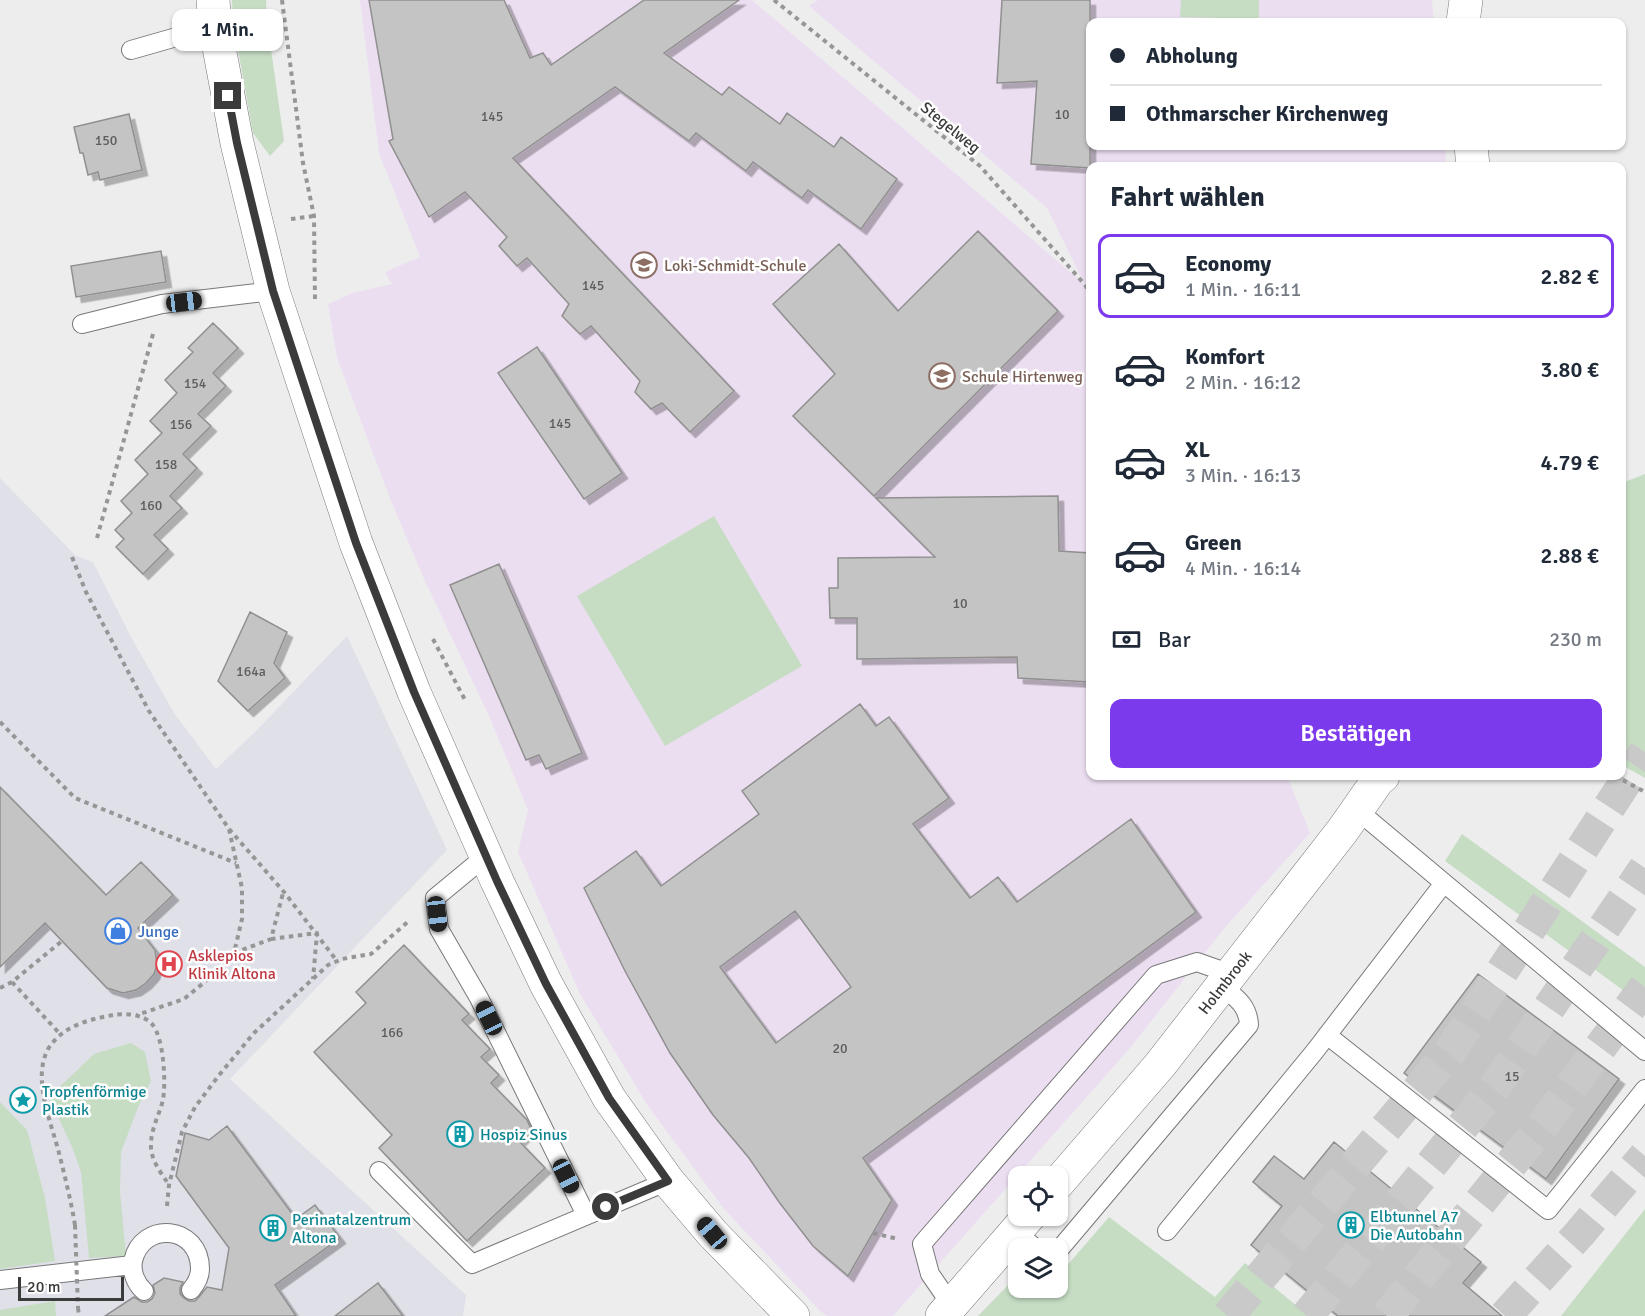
<!DOCTYPE html>
<html lang="de">
<head>
<meta charset="utf-8">
<style>
  :root { --surface:#fff; --page:#f6f6f7; --text:#1f2937; --muted:#747a83; --line:#e0e1e3; --accent:#7c3aed }
  body { margin:0; font-family:Signika,sans-serif; background:var(--page); color:var(--text); height:100vh; display:flex; flex-direction:column; font-size:22px; white-space:nowrap }
  * { box-sizing:border-box; margin:0 }
  p { font-size:20px; color:var(--muted) }
  .icon { flex:none; width:33px; height:33px; fill:none; stroke:currentColor; stroke-width:2; stroke-linecap:round; stroke-linejoin:round }
  .map { position:relative; flex:1; overflow:hidden }
  .details { position:absolute; left:1086px; top:162px; width:540px; height:618px; display:flex; flex-direction:column; background:var(--surface); border-radius:12px; box-shadow:0 2px 4px #0004 }
  .details>* { flex:none }
  .top-card { position:absolute; left:1086px; top:18px; width:540px; height:132px; border-radius:12px; box-shadow:0 2px 4px #0004; display:grid; align-content:center; height:132px; padding:0 24px; background:var(--surface) }
  .tools { position:absolute; left:1008px; top:1166px; display:grid; gap:12px }
  .tools a { display:grid; place-items:center; width:60px; height:60px; border-radius:12px; background:var(--surface); box-shadow:0 2px 4px #0004; font-size:30px }
  .scale { position:absolute; left:18px; bottom:15px; width:106px; box-sizing:border-box; padding-left:6px; border:3px solid #3b3b3c; border-top:0; font-size:16px; line-height:21px; white-space:nowrap; color:#3b3b3c; -webkit-text-stroke:4px #fff; paint-order:stroke }
  .end { position:absolute; width:27px; height:27px; margin:-14px; border:8px solid #3b3b3c; background:#fff; box-shadow:0 0 0 3px #fff }
  .from { border-radius:50% }
  .bubble { position:absolute; height:42px; border-radius:12px; background:var(--surface); box-shadow:0 2px 4px #0004; font-size:20px; font-weight:600; line-height:42px; text-align:center }
  .car { position:absolute; width:18px; height:36px; margin:-18px -9px; border-radius:8px; box-shadow:0 0 4px 2px #0007; background:linear-gradient(#222 24%,#8ab4d8 0 40%,#222 0 76%,#8ab4d8 0 86%,#222 0) }
  .top-card b { display:flex; align-items:center; gap:21px; height:57px; font-size:22px }
  .top-card b+b { border-top:2px solid var(--line) }
  .top-card i { width:15px; height:15px; background:var(--text) }
  ul { padding:0; list-style:none }
  li { display:flex; align-items:center; gap:18px; height:84px; margin:0 12px 9px; padding:0 12px; border:3px solid transparent; border-radius:12px }
  li div { flex:1 }
  li b { display:block; font-size:22px }
  li em { font-style:normal; font-weight:600 }
  li.selected { border-color:var(--accent) }
  li>.icon { width:54px; height:54px; stroke-width:1.5 }
  h2 { padding:0 24px; font-size:27px; line-height:72px }
  .pay { display:flex; align-items:center; gap:15px; height:66px; padding:0 24px; font-size:22px }
  .pay p { margin-inline-start:auto }
  .cta { display:flex; gap:12px; margin-top:auto; padding:12px 24px }
  .cta a { flex:1; height:69px; border-radius:12px; background:var(--accent); color:#fff; font-size:24px; font-weight:600; line-height:69px; text-align:center }
  .map>svg:first-child { display:block }
</style>
</head>
<body>
<div class="map">
<svg width="1645" height="1316" viewBox="0 0 1645 1316">
  <defs>
    <filter id="shadow"><feDropShadow dx="5.5" dy="5.5" stdDeviation="0" flood-color="#0004"/></filter>
  </defs>
  <rect width="100%" height="100%" fill="#ededee"/>
  <path fill="#dfe0e8" d="M0 478 76 556 93 562 131 637 174 713 216 769 255 732 347 636 447 850 230 1079 466 1295 463 1316H0Z"/>
  <path fill="#ecdef1" d="M360 0H752L891 118 1085 285 1047 208 809 6 818 0H1432L1434 22H1090V146H1445L1446 166H1090V776H1287L1310 833 1222 931 1130 1048 893 1316H828L821 1312 724 1209 648 1106 580 994 518 852 528 810 489 716 424 579 391 501 337 358 328 304 352 293 392 284 385 272 420 257 379 153Z"/>
  <path fill="#c6ddc4" d="M232 0H266L267 21 284 141 270 156 253 133 233 22Z
    M1181 0H1259V19L1180 17Z
    M1645 474V778L1622 765V483Z
    M714 516 802 666 665 746 577 596Z
    M1462 834 1645 967V1006L1445 861Z
    M131 1043 145 1052 151 1081 138 1107 121 1152 120 1192 126 1256 89 1258 81 1172 72 1147 49 1097 94 1054Z
    M0 1102 27 1130 45 1198 55 1261 0 1269Z
    M1645 1209V1316H1561Z
    M1109 1217 1215 1297 1245 1263 1309 1316H978L1018 1275V1287H1058V1276Z
    M55 1301 56 1316H0V1310Z"/>
  <path fill="#c5c4c4" stroke="#919090" stroke-width="1.5" fill-rule="evenodd" filter="url(#shadow)" d="M369 0H504L530 58 543 53 551 65 644 0H739L664 53 722 95 729 87 780 124 787 113 834 147 841 137 897 179 861 229 808 190 802 198 753 162 746 171 696 133 689 141 615 87 513 158 734 391 690 432 662 403 651 409 635 392 640 381 591 326 580 334 562 316 569 304 527 258 517 266 499 246 507 237 465 192 429 217 389 141 393 139Z
    M1002 0H1090V168L1031 164 1037 81 997 83Z
    M129 114 142 170 100 180 98 172 88 175 83 153H80L74 127Z
    M978 231 1058 311 874 496 793 416 835 374 773 304 839 244 898 311Z
    M161 251 166 282 76 297 71 266Z
    M213 323 238 348 213 373 226 386 198 414 211 426 183 454 197 468 170 496 182 508 154 535 168 549 143 574 116 547 124 539 115 530 132 513 121 501 148 474 135 460 162 433 150 421 177 393 165 380 193 352 188 348Z
    M537 347 622 473 584 499 498 373Z
    M1058 496 1059 551 1090 553V682L1018 678 1017 657 857 659V618H830L829 588H838V558L935 557 876 498Z
    M499 564 582 753 546 769 539 755 526 760 450 585Z
    M250 612 287 632 274 663 285 678 248 711 218 681Z
    M860 704 876 726 889 717 949 798 913 824 970 898 998 877 1017 902 1131 819 1196 912 863 1158 892 1200 848 1276 813 1246 779 1202 749 1158 713 1115 670 1053 625 971 584 888 636 851 661 886 759 814 742 791ZM795 911 851 987 776 1043 720 967Z
    M0 787 106 895 141 862 173 895 138 928 155 950 157 965 154 974 146 983 136 990 123 993 107 988 45 923 0 967Z
    M404 945 469 1014 462 1020 490 1049 481 1057 499 1075 491 1083 527 1120 531 1129 519 1141 545 1168 467 1241 379 1148 392 1135 314 1052 366 1003 356 992Z
    M1478 974 1619 1079 1546 1179 1404 1073Z
    M227 1126 296 1219 315 1205 340 1238 275 1285 296 1316H105L134 1297 142 1302H147L152 1299 155 1293 153 1285 164 1278 183 1282 180 1288V1294L184 1298 189 1301H195L199 1297 207 1287 222 1290 229 1248 176 1176 185 1133 209 1140Z
    M1334 1142 1481 1262 1463 1283 1502 1316H1338L1251 1245 1282 1206 1253 1182 1274 1156 1304 1179Z
    M378 1283 403 1316H335Z"/>
  <g fill="none" stroke-linecap="round" stroke-linejoin="round">
    <path stroke="#c9c9ca" stroke-width="33" stroke-dasharray="33 16" stroke-linecap="butt" d="M1228 1316 1449 1053 1645 752
      M1307 1316 1494 1088 1645 868
      M1387 1316 1542 1126 1645 987
      M1505 1316 1580 1233 1645 1156"/>
    <g stroke="#787879" stroke-width="20">
      <path id="service" d="M131 50 215 26
        M82 324 162 304 273 291
        M1357 810 1645 1051
        M487 855 435 898 439 929 479 998 586 1215
        M1327 1035 1548 1210 1645 1089
        M379 1171 472 1264 668 1181
        M1167 1231 1315 1051 1444 883
        M1016 1232 1035 1248
        M1058 1251 1249 1025C1248 1005 1236 998 1222 986
        M0 1280 132 1265
        M144 1291C136 1284 131 1272 133 1261 142 1220 200 1225 200 1269 200 1277 196 1284 191 1290
        M952 1306 930 1274 922 1244 1156 975 1197 962 1231 974"/>
    </g>
    <g stroke="#787879" stroke-width="34">
      <g id="minor">
        <path d="M213 0 215 26 237 143 273 291 356 543 414 692 497 881 546 984 609 1098 668 1181 712 1233 793 1316"/>
        <path d="M1463 22 1466 0"/>
        <path d="M1471 146 1473 166"/>
        <path id="s1" d="M1058 1183 1160 1065 1343 830 1378 780 1383 776"/>
        <path d="M942 1316 1030 1215"/>
      </g>
    </g>
    <path stroke="#969697" stroke-width="4" stroke-dasharray="4.5 4.5" stroke-linecap="butt" d="M282 0 303 163 314 216 315 300
      M774 0 980 166 1086 286 1090 296
      M291 219 314 216
      M97 538 153 334
      M72 557 86 592 149 711 229 829 242 888V919L234 953 218 971 184 999 137 1015
      M433 639 465 700
      M0 722 75 798 236 863
      M1615 776 1645 792
      M229 829 284 892 337 961
      M271 939 317 933 313 979
      M234 953 271 939 283 893
      M12 982 61 1035
      M0 988 12 982 62 941
      M167 1206 169 1185 182 1132 195 1107 220 1074 254 1033 328 965 342 959 371 954 410 920
      M75 1225C71 1201 65 1177 59 1153 51 1121 27 1068 55 1040 70 1024 92 1019 113 1015 125 1013 143 1014 152 1024 164 1038 166 1082 163 1100 159 1116 150 1130 151 1148 152 1162 162 1174 169 1185
      M873 1233 898 1239
      M78 1308 79 1316"/>
    <use href="#service" stroke="#fff" stroke-width="18"/>
    <use href="#minor" stroke="#fff" stroke-width="33"/>
    <path stroke="#969697" stroke-width="4" stroke-dasharray="4.5 4.5" stroke-linecap="butt" d="M75 1225 78 1308"/>
  </g>
  <g fill="none" stroke-linecap="round" stroke-linejoin="round">
    <path stroke="#3b3b3c" stroke-width="8" d="M228 96 237 143 273 291 356 543 414 692 497 881 546 984 609 1098 668 1181 606 1207"/>
  </g>
  <defs>
    <g id="school-ring" transform="scale(1.35)"><circle r="9.5" fill="#fff" stroke="#8d6e63" stroke-width="1.5"/><path d="M0-5L7-2L0 1L-7-2ZM-4 1L0 2.5L4 1V4Q0 6-4 4Z" fill="#8d6e63"/></g>
    <g id="shop-ring" transform="scale(1.35)"><circle r="9.5" fill="#fff" stroke="#3f7fe0" stroke-width="1.5"/><path d="M-5-2.5h2.3a2.7 3.5 0 0 1 5.4 0H5L5.5 6h-11ZM-1.5-2.5h3a1.5 2.3 0 0 0-3 0Z" fill="#3f7fe0"/></g>
    <g id="hospital-ring" transform="scale(1.35)"><circle r="9.5" fill="#fff" stroke="#e0444e" stroke-width="1.5"/><path d="M-5-5h3v3.5h4V-5h3V5h-3V1.5h-4V5h-3Z" fill="#e0444e"/></g>
    <g id="sight-ring" transform="scale(1.35)"><circle r="9.5" fill="#fff" stroke="#0f9aa8" stroke-width="1.5"/><path d="M0-6L1.8-2.2L6-1.7L2.9 1.2L3.7 5.4L0 3.3L-3.7 5.4L-2.9 1.2L-6-1.7L-1.8-2.2Z" fill="#0f9aa8"/></g>
    <g id="building-ring" transform="scale(1.35)"><circle r="9.5" fill="#fff" stroke="#0f9aa8" stroke-width="1.5"/><path d="M-4-6H4V6H1V3H-1V6H-4ZM-2.5-4.3h1.7v1.8h-1.7ZM.8-4.3h1.7v1.8H.8ZM-2.5-1h1.7V.8h-1.7ZM.8-1h1.7V.8H.8Z" fill="#0f9aa8"/></g>
  </defs>
  <g fill-rule="evenodd">
    <use href="#school-ring" x="644" y="265"/>
    <use href="#school-ring" x="942" y="376"/>
    <use href="#shop-ring" x="118" y="931"/>
    <use href="#hospital-ring" x="169" y="964"/>
    <use href="#sight-ring" x="23" y="1100"/>
    <use href="#building-ring" x="460" y="1134"/>
    <use href="#building-ring" x="1351" y="1225"/>
    <use href="#building-ring" x="273" y="1228"/>
  </g>
  <g text-anchor="middle" stroke-width="5" stroke-linejoin="round" paint-order="stroke">
    <g font-size="14" fill="#5e5d5e">
      <text x="1062" y="119">10</text>
      <text x="492" y="121">145</text>
      <text x="106" y="145">150</text>
      <text x="593" y="290">145</text>
      <text x="195" y="388">154</text>
      <text x="560" y="428">145</text>
      <text x="181" y="429">156</text>
      <text x="166" y="469">158</text>
      <text x="151" y="510">160</text>
      <text x="960" y="608">10</text>
      <text x="251" y="676">164a</text>
      <text x="392" y="1037">166</text>
      <text x="840" y="1053">20</text>
      <text x="1512" y="1081">15</text>
    </g>
    <g font-size="16" fill="#3b3b3c" stroke="#fff">
      <text transform="translate(951 127) rotate(39)" y="6">Stegelweg</text>
      <text dy="6" stroke="none"><textPath href="#s1" startOffset="261">Holmbrook</textPath></text>
    </g>
    <g font-size="16" fill="#785e54" stroke="#fff" text-anchor="start">
      <text x="664" y="271">Loki-Schmidt-Schule</text>
      <text x="962" y="382">Schule Hirtenweg</text>
    </g>
    <g font-size="16" fill="#366cbe" stroke="#fff" text-anchor="start">
      <text x="138" y="937">Junge</text>
    </g>
    <g font-size="16" fill="#be3a42" stroke="#fff" text-anchor="start">
      <text x="188" y="961">Asklepios<tspan x="188" dy="18">Klinik Altona</tspan></text>
    </g>
    <g font-size="16" fill="#0d838f" stroke="#fff" text-anchor="start">
      <text x="42" y="1097">Tropfenförmige<tspan x="42" dy="18">Plastik</tspan></text>
      <text x="480" y="1140">Hospiz Sinus</text>
      <text x="1370" y="1222">Elbtunnel A7<tspan x="1370" dy="18">Die Autobahn</tspan></text>
      <text x="292" y="1225">Perinatalzentrum<tspan x="292" dy="18">Altona</tspan></text>
    </g>
  </g>
</svg>
<div class="tools">
<a><svg class="icon" aria-label="locate" viewBox="0 0 24 24"><circle cx="12" cy="12" r="6"/><path d="M12 2v4M12 18v4M2 12h4M18 12h4"/></svg></a>
<a><svg class="icon" aria-label="layers" viewBox="0 0 24 24"><path d="M12 4l9 5-9 5-9-5zM3 14l9 5 9-5"/></svg></a>
</div>
<div class="scale">20 m</div>
<i class="end from" style="left:606px;top:1207px"></i>
<i class="end" style="left:228px;top:96px"></i>
<div class="bubble" style="left:172px;top:9px;width:111px">1 Min.</div>
<i class="car" style="left:184px;top:302px;rotate:83deg"></i>
<i class="car" style="left:437px;top:914px;rotate:173deg"></i>
<i class="car" style="left:489px;top:1018px;rotate:334deg"></i>
<i class="car" style="left:566px;top:1176px;rotate:154deg"></i>
<i class="car" style="left:712px;top:1233px;rotate:320deg"></i>
<div class="top-card">
<b><i class="from"></i>Abholung</b>
<b><i></i>Othmarscher Kirchenweg</b>
</div>
<section class="details">
<h2>Fahrt wählen</h2>
<ul>
<li class="selected"><svg class="icon" aria-label="car" viewBox="0 0 24 24"><path d="M5 17H2v-5l4-1 3-4h7l3 4 3 1v5h-3M9 17h6M6 11h13"/><circle cx="7" cy="17" r="2"/><circle cx="17" cy="17" r="2"/></svg><div><b>Economy</b><p>1 Min. · 16:11</p></div><em>2.82 €</em></li>
<li><svg class="icon" aria-label="car" viewBox="0 0 24 24"><path d="M5 17H2v-5l4-1 3-4h7l3 4 3 1v5h-3M9 17h6M6 11h13"/><circle cx="7" cy="17" r="2"/><circle cx="17" cy="17" r="2"/></svg><div><b>Komfort</b><p>2 Min. · 16:12</p></div><em>3.80 €</em></li>
<li><svg class="icon" aria-label="car" viewBox="0 0 24 24"><path d="M5 17H2v-5l4-1 3-4h7l3 4 3 1v5h-3M9 17h6M6 11h13"/><circle cx="7" cy="17" r="2"/><circle cx="17" cy="17" r="2"/></svg><div><b>XL</b><p>3 Min. · 16:13</p></div><em>4.79 €</em></li>
<li><svg class="icon" aria-label="car" viewBox="0 0 24 24"><path d="M5 17H2v-5l4-1 3-4h7l3 4 3 1v5h-3M9 17h6M6 11h13"/><circle cx="7" cy="17" r="2"/><circle cx="17" cy="17" r="2"/></svg><div><b>Green</b><p>4 Min. · 16:14</p></div><em>2.88 €</em></li>
</ul>
<div class="pay"><svg class="icon" aria-label="cash" viewBox="0 0 24 24"><path d="M3 7h18v10H3z"/><circle cx="12" cy="12" r="2"/></svg>Bar<p>230 m</p></div>
<div class="cta"><a>Bestätigen</a></div>
</section>
</div>
</body>
</html>
